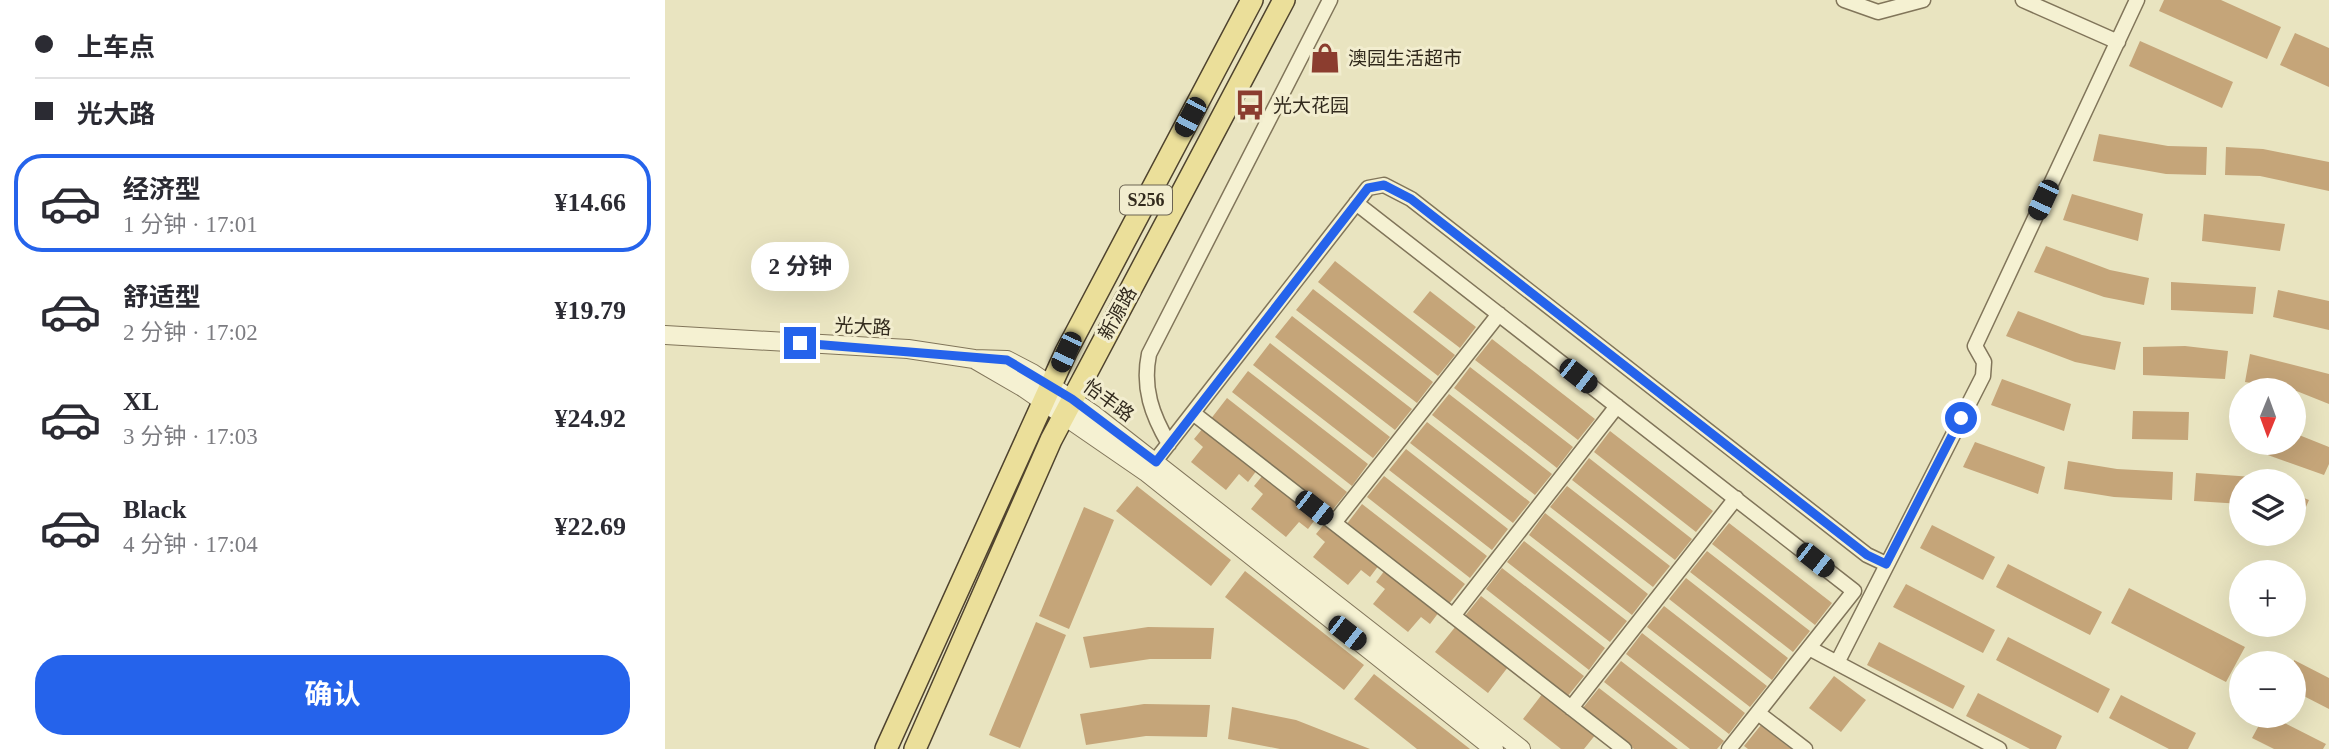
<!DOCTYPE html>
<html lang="zh">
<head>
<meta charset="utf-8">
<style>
  :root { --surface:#fff; --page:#f7f7f7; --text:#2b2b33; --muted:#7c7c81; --line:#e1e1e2; --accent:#2563eb }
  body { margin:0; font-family:"Times New Roman","Noto Sans SC",serif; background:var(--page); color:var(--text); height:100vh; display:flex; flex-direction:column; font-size:26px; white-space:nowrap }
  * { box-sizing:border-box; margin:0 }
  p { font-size:23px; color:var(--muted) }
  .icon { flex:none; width:38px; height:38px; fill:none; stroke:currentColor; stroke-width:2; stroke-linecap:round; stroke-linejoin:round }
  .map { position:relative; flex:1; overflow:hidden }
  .drawer { display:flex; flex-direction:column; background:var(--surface); width:665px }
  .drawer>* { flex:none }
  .top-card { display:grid; align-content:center; height:154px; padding:0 35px; background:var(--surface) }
  .needle { width:46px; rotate:181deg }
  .fabs { position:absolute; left:1564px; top:378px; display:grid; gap:14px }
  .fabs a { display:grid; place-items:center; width:77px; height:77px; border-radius:50%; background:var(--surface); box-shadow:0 7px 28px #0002; font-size:35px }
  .end { position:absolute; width:32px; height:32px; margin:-16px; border:9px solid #2563eb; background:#fff; box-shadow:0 0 0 4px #fff }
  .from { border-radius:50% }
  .bubble { position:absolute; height:49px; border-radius:24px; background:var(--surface); box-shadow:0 7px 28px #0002; font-size:23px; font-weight:700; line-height:49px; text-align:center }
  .car { position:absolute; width:21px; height:42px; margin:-21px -10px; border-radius:9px; box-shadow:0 0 5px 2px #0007; background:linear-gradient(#222 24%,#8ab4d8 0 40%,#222 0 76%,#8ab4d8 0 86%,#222 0) }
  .top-card b { display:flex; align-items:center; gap:24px; height:66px; font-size:26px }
  .top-card b+b { border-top:2px solid var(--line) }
  .top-card i { width:18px; height:18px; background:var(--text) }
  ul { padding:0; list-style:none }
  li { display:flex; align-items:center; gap:21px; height:98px; margin:0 14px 10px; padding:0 21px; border:4px solid transparent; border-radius:28px }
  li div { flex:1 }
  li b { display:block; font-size:26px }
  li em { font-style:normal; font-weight:700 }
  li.current { border-color:var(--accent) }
  li>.icon { width:63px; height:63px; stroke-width:1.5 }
  .primary-button { display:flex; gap:14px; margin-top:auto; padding:14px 35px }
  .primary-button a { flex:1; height:80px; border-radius:28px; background:var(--accent); color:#fff; font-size:28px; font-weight:700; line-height:80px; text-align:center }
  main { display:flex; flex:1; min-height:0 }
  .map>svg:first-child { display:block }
</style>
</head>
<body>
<main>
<section class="drawer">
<div class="top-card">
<b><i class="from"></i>上车点</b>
<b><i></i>光大路</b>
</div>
<ul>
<li class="current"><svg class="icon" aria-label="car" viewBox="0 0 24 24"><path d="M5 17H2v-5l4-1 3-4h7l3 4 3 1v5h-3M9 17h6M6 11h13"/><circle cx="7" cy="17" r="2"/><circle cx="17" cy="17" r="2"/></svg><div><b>经济型</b><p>1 分钟 · 17:01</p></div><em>¥14.66</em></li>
<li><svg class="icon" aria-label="car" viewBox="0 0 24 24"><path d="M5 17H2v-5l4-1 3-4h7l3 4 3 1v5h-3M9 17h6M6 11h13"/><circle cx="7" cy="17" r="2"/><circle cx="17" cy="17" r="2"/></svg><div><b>舒适型</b><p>2 分钟 · 17:02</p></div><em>¥19.79</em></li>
<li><svg class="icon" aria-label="car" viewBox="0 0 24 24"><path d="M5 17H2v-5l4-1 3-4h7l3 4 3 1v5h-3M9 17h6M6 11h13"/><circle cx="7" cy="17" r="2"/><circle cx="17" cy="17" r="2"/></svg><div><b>XL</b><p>3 分钟 · 17:03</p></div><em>¥24.92</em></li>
<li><svg class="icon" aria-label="car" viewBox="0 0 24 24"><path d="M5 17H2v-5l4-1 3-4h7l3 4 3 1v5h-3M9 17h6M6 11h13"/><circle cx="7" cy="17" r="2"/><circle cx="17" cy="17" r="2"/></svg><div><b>Black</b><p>4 分钟 · 17:04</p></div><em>¥22.69</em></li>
</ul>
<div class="primary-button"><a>确认</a></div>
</section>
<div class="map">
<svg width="1664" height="749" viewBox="0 0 1664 749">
  <rect width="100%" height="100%" fill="#e9e4c0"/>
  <path fill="#c5a579" d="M1499 0H1556L1616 27 1602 59 1494 11Z
    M1630 33 1664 48V87L1615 65Z
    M1475 41 1568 82 1557 108 1464 66Z
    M1434 134 1503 146 1542 147 1541 175 1501 174 1428 161Z
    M1561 147 1598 149 1664 162V191L1595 176 1560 175Z
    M1407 194 1478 214 1473 241 1398 220Z
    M1539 214 1620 224 1615 251 1537 241Z
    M1381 246 1445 270 1484 278 1479 305 1439 297 1369 272Z
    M670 261 790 355 773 376 653 282Z
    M1506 282 1591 287 1588 314 1506 310Z
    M648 289 768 382 752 403 631 310Z
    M1613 290 1664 301V330L1608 317Z
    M765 291 811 327 795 348 748 312Z
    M1353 311 1417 335 1456 342 1450 370 1410 362 1341 336Z
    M627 316 747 409 730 430 610 337Z
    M827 339 930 419 913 440 810 360Z
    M605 343 725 437 708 458 588 365Z
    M1520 346 1563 351 1560 379 1478 375V347Z
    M1585 354 1664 374V404L1629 390 1580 382Z
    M805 367 908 447 892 468 789 388Z
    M583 371 703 464 687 486 567 392Z
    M1337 379 1406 404 1399 431 1326 405Z
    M784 394 887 474 870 495 767 415Z
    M562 398 682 492 665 513 545 420Z
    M1468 411 1524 412 1523 440 1467 439Z
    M762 422 865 502 848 523 745 443Z
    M538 428 592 470 583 482 574 474 561 490 526 462 538 447 529 439Z
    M945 431 1048 511 1031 532 929 452Z
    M1629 433 1664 447V464L1659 475 1586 449 1587 443H1629Z
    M1310 442 1380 467 1373 494 1298 467Z
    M741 449 843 529 827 550 724 470Z
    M924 458 1027 539 1010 560 907 480Z
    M1403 461 1452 469 1508 472 1507 500 1449 497 1399 489Z
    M1531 473 1588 477 1598 481H1577V504L1529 501Z
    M598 475 652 517 643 529 634 522 621 537 586 509 598 494 589 486Z
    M719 476 822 556 805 578 702 497Z
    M472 486 566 560 546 586 451 511Z
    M902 486 1005 566 988 587 885 507Z
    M1629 494 1644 500 1633 525 1629 524Z
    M697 504 800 584 783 605 681 525Z
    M419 507 449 520 404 629 374 616Z
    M880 513 983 594 967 615 864 535Z
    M660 523 714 565 705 577 696 570 683 585 648 557 660 542 651 534Z
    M1064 523 1167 603 1150 625 1047 544Z
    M1267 525 1330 557 1318 580 1255 548Z
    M859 541 962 621 945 642 842 562Z
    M1042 551 1145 631 1128 652 1025 572Z
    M1343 564 1437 612 1425 635 1331 587Z
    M837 568 940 648 924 670 821 589Z
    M720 570 774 612 765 624 756 617 743 632 708 604 720 589 711 582Z
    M580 571 699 665 679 690 560 597Z
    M1021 578 1123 658 1107 680 1004 599Z
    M1241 584 1330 630 1318 653 1228 607Z
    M1464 588 1580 647 1561 682 1446 623Z
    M816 596 919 676 902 697 799 617Z
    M999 606 1102 686 1085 707 982 627Z
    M371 622 401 635 355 748 324 735Z
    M791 626 843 667 823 693 770 652Z
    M483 627 549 628 546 659H485L425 668 418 637Z
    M977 633 1080 713 1064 734 961 654Z
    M1343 637 1445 689 1433 713 1331 660Z
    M1214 642 1300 686 1288 709 1202 665Z
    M1629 660 1664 678V709L1629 691Z
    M956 661 1059 741 1052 749H1025L939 682Z
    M709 674 805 749H752L689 699Z
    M1169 676 1201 700 1176 732 1144 708Z
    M934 688 1013 749H969L917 709Z
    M878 693 931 734 919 749H896L858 719Z
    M1313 693 1397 736 1391 749H1365L1301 716Z
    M1456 695 1531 733 1523 749H1504L1444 718Z
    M479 704 545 705 542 737 481 736 421 745 415 714Z
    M567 707 631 720 705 749H615L563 739Z
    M1599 716H1606L1661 744 1658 749H1609L1587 738Z
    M1096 725 1121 745 1127 749H1083L1079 746Z"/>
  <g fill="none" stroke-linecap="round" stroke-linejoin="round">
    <g stroke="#81755a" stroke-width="17">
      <path id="minor" d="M1179 0 1213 12 1258 0
        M1358 0 1453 42
        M691 203 1189 591 1064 749
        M528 413 959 749
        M504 444C487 415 477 388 484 354L665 0
        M484 469 703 188 719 185 746 199 1202 555 1221 564
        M669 523 834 314
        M788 616 952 406
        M1144 648 1334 749
        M1172 663 1318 376 1319 362 1310 346 1472 0
        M906 708 1071 498
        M1093 713 1140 749"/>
    </g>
    <g stroke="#81755a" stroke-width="20">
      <path id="tertiary" d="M0 335 243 349 309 359
        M829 749 481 472 359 388 309 359 342 360 367 373 429 415 856 749"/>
    </g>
    <g stroke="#4f432e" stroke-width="24">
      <path id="primary" d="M221 749 401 352 587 0
        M250 749 386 440 619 0"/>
    </g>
    <use href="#minor" stroke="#f5f1d2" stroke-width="14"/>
    <use href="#tertiary" stroke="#f5f1d2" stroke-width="18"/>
    <use href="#primary" stroke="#ebdf9a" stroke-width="21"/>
  </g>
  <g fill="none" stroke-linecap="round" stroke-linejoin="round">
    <path stroke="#2563eb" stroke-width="9" d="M135 343 342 360 407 399 491 462 703 188 719 185 746 199 1202 555 1221 564 1296 418"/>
  </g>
  <defs>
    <g id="shop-bare" transform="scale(2.415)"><path d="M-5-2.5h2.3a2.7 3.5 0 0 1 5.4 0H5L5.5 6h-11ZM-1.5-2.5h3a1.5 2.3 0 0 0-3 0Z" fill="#8b3d2f" stroke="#f2edcf" stroke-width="2.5" paint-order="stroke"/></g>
    <g id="bus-bare" transform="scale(2.415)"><path d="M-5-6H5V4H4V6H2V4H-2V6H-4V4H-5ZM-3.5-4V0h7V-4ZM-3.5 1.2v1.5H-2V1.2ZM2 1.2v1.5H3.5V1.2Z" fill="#8b3d2f" stroke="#f2edcf" stroke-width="2.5" paint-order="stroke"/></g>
  </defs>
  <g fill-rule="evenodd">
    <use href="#shop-bare" x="660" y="58"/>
    <use href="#bus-bare" x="585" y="105"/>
  </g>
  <g text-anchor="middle" stroke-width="6" stroke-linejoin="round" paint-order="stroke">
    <rect fill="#f2edcf" stroke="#6c6452" stroke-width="2" x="455" y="185.5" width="52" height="29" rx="5"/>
    <g font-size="18" font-weight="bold" fill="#322a1d">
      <text x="481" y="206">S256</text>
    </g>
    <g font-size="19" fill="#322a1d" stroke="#f2edcf" text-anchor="start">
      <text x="683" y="65">澳园生活超市</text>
      <text x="608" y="112">光大花园</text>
    </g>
    <g font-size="19" fill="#322a1d" stroke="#f2edcf">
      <text transform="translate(452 313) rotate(-61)" y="7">新源路</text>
      <text transform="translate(198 326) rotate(3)" y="7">光大路</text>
      <text transform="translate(444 400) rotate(36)" y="7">怡丰路</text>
    </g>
  </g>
</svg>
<div class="fabs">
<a><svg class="needle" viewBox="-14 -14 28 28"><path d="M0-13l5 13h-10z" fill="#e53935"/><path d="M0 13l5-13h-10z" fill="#7c7c81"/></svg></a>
<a><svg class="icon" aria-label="layers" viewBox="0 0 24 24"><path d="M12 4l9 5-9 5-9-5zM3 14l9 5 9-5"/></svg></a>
<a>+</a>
<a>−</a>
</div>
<i class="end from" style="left:1296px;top:418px"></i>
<i class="end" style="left:135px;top:343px"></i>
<div class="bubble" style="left:86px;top:242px;width:98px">2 分钟</div>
<i class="car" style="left:525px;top:117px;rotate:208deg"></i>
<i class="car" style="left:1378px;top:200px;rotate:205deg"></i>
<i class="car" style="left:401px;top:352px;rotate:205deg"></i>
<i class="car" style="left:913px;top:376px;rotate:128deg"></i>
<i class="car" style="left:649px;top:508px;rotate:128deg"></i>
<i class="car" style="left:1150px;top:560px;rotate:128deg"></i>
<i class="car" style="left:682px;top:633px;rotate:128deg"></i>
</div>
</main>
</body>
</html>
